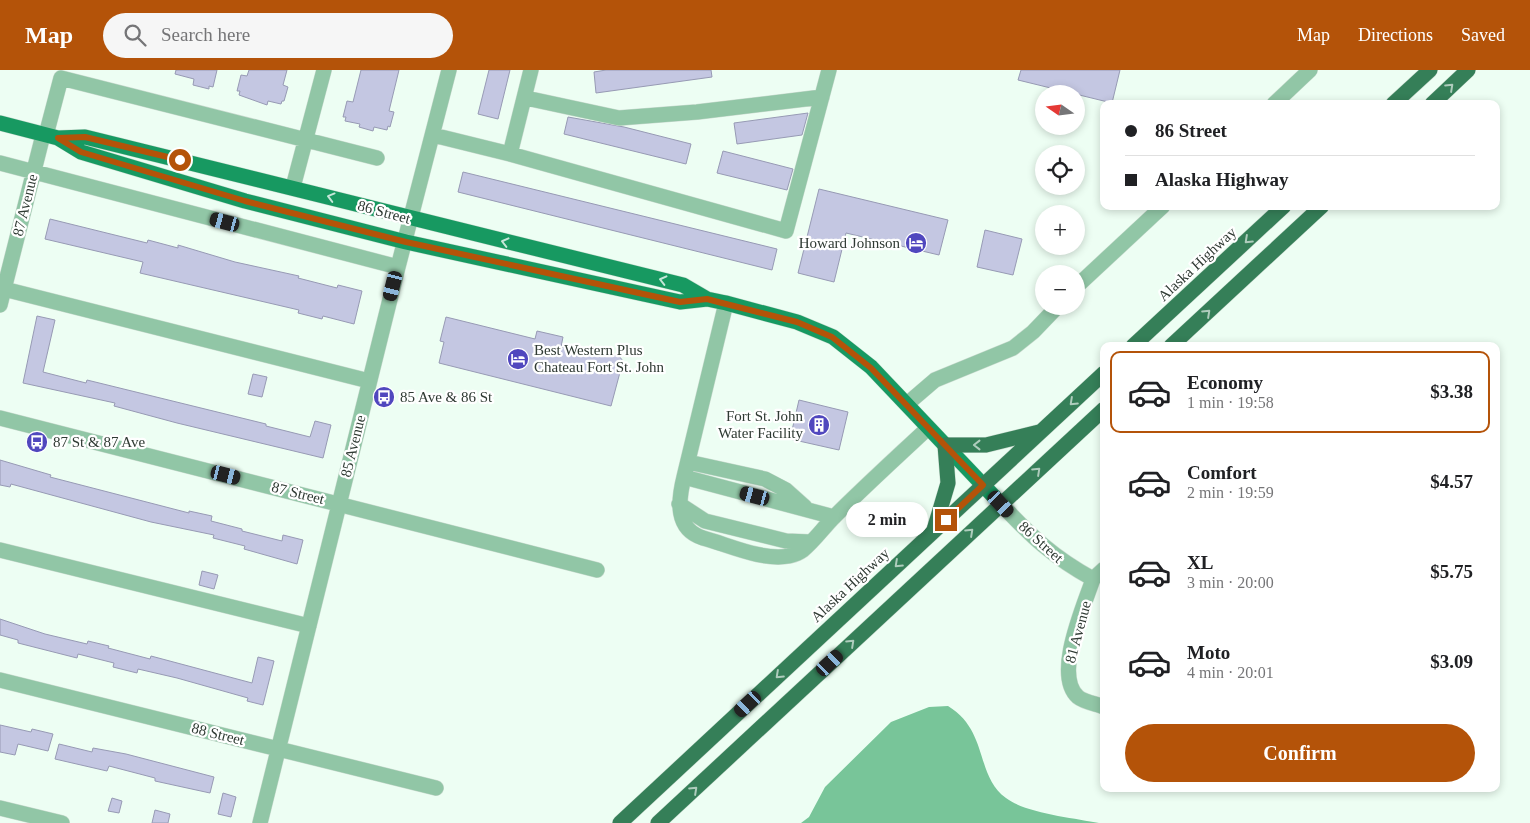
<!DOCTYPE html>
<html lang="en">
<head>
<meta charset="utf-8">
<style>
  :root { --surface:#fff; --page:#f6f6f6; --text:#202124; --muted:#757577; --line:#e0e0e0; --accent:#b45309 }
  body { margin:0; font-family:Georgia,serif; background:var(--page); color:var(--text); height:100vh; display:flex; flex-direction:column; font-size:19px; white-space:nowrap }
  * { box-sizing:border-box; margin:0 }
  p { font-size:16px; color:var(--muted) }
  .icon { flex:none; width:28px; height:28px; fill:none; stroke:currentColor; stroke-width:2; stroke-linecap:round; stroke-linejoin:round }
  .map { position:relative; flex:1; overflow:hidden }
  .side { position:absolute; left:1100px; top:272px; width:400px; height:450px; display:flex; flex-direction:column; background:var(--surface); border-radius:10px; box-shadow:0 2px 8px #0003 }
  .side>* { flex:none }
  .guide { position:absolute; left:1100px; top:30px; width:400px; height:110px; border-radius:10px; box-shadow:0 2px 8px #0003; display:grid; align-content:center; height:110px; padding:0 25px; background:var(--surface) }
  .needle { width:32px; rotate:284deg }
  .buttons { position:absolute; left:1035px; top:15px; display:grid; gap:10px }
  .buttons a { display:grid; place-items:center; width:50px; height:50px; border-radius:50%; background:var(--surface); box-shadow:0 2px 8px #0003; font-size:25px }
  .end { position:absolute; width:22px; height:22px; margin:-11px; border:6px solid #b45309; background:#fff; box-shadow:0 0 0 2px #fff }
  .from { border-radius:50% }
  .bubble { position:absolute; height:35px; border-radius:18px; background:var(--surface); box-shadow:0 2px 8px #0003; font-size:16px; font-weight:700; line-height:35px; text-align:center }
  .car { position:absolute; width:15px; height:30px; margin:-15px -8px; border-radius:6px; box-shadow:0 0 4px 1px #0007; background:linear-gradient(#222 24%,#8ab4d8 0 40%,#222 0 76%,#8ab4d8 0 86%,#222 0) }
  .guide b { display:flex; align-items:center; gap:18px; height:48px; font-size:19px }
  .guide b+b { border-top:1px solid var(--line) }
  .guide i { width:12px; height:12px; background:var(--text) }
  ul { padding:9px 0 0; list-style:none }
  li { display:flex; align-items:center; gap:15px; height:82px; margin:0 10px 8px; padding:0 15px; border:2px solid transparent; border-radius:10px }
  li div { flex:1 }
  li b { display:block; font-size:19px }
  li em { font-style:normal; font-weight:700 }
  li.active { border-color:var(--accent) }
  li>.icon { width:45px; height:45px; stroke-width:1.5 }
  .button { display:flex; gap:10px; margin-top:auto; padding:10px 25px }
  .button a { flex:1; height:58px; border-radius:30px; background:var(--accent); color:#fff; font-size:20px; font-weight:700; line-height:58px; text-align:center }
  header { display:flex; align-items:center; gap:30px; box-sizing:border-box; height:70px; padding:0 25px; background:var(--accent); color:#fff }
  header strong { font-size:24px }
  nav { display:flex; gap:28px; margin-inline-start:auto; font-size:18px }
  .search { width:350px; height:45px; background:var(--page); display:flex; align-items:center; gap:12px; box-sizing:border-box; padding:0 18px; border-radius:28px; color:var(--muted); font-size:19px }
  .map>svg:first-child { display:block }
</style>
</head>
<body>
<header>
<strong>Map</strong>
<div class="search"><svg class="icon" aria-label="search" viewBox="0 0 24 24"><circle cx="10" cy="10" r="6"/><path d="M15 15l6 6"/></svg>Search here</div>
<nav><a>Map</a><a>Directions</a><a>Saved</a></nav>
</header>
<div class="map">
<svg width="1530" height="753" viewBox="0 0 1530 753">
  <rect width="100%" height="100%" fill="#edfef3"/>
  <path fill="#78c599" d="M948 636C989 661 975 706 1006 728 1025 743 1074 748 1099 753H801L809 747 825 717 891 652 929 637Z"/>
  <path fill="#c4c7e2" stroke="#979ab4" d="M176 0H217L213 17 209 16V19L193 15 194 9 175 4Z
    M249 0H287L283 15 288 17 284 31H282L281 34 268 31 267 35 239 25 240 21H237L241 5 247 6Z
    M361 0H399L389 41 394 42 390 57 388 56 387 60 374 57 373 61 359 57 360 54 345 51 346 47H343L347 31 353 32Z
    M489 0H510L498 49 478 44Z
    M606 0H711L712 7 596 23 594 2Z
    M1021 0H1120L1112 33 1018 10Z
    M808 43 802 65 737 74 734 53Z
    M568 47 624 57 691 74 686 94 564 64Z
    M723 81 793 99 787 120 717 103Z
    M463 102 777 179 772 200 458 122Z
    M819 119 948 150 939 185 846 163 834 212 798 203Z
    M50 149 147 173 148 170 178 178V175L235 192 299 206 298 208 337 218 338 215 362 221 354 254 323 246 322 249 298 243 299 240 140 203 143 192 45 169Z
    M985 160 1022 169 1013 205 977 197Z
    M37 246 55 250 43 302 86 313 87 310 266 354V356L310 367 315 351 331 355 323 388 177 353 114 336 115 333 23 313Z
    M446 247 535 269 537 261 563 267 561 277 597 286 598 281 619 286 623 291 611 336 439 293 444 272 440 271Z
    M253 304 267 307 262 327 248 324Z
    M799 330 848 342 839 380 790 369Z
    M0 390 51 405 50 407 189 443V441L212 446 211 451 242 459V461L282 471 283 465 303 470 297 494 244 479 245 476 213 468 214 465 151 452 11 414 10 417 0 415Z
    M202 501 218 505 214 519 199 515Z
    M0 549 45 564 87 574 88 571 109 576 108 578 150 589 151 586 252 613 258 587 274 591 263 635 247 631 248 628 177 608 138 599 137 603 113 597 114 593 78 584 77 588 18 573V570L0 565Z
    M0 655 31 662 32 659 53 664 48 681 18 674 15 685 0 682Z
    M59 674 92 682 93 678 126 684 214 707 210 723 155 711V708L109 696 107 701 55 689Z
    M223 723 236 727 231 747 218 744Z
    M112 728 122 731 119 743 108 741Z
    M155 740 170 744 168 753H152Z"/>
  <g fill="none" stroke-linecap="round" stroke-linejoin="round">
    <g stroke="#cbdbd0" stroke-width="16">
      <path id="minor" d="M526 28 619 48 697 42 822 27
        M1274 34 1310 0
        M46 65 61 8 377 88
        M433 65 510 84 786 161 829 0
        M510 84 531 0
        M0 93 398 197
        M293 117 324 0
        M1076 217 1163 136
        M0 218 369 311
        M726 233 684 407 834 447
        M0 235 43 65
        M907 334 935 310 1013 278 1033 262 1058 236
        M0 348 597 500
        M688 392 765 409 786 420 805 437
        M684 407C678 431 675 459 703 468 729 475 762 491 789 486 793 485 799 483 803 480 814 471 824 457 834 447 865 416 897 387 928 358
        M679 434 705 451 786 471 810 472
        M1001 434C1032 467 1053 487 1093 509
        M0 480 309 556
        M1104 499 1093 509C1084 536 1053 605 1078 627 1084 632 1097 634 1104 637
        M0 610 436 718
        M0 738 62 753
        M260 753 398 197 449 0"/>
    </g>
    <g stroke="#cbdbd0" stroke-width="16">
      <path id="major" d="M0 53 58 68 81 82 245 131 406 172 680 232 707 229 726 233 797 252 833 267 871 297 1001 434
        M58 68 85 67 683 215 707 229"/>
    </g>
    <g stroke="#cbdbd0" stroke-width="16">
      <path id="highway" d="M1393 34 1430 0
        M1432 34 1468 0
        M1133 276 1284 136
        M1171 276 1322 136
        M934 460 948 413 945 375H986L1039 362
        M620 753 1104 303
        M658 753 1104 339"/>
    </g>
    <use href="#minor" stroke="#91c6a6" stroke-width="15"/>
    <use href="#major" stroke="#179961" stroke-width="15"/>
    <use href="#highway" stroke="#357f58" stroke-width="15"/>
  </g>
  <defs><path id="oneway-chevron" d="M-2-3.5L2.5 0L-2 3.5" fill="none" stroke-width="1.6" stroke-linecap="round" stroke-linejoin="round" transform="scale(1.25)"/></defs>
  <g stroke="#aeccbc">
    <use href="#oneway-chevron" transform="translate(1450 17) rotate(-43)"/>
    <use href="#oneway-chevron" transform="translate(1248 170) rotate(137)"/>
    <use href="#oneway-chevron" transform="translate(1207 243) rotate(-43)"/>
    <use href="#oneway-chevron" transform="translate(1073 332) rotate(137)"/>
    <use href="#oneway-chevron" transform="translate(977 375) rotate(-180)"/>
    <use href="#oneway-chevron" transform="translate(1037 401) rotate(-43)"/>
    <use href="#oneway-chevron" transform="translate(970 462) rotate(-43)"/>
    <use href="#oneway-chevron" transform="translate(898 494) rotate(137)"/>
    <use href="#oneway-chevron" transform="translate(851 573) rotate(-43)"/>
    <use href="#oneway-chevron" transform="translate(779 605) rotate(137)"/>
    <use href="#oneway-chevron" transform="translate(694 720) rotate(-43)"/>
  </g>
  <g stroke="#c5e6d8">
    <use href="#oneway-chevron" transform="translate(331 127) rotate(-165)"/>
    <use href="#oneway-chevron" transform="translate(505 172) rotate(-166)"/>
    <use href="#oneway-chevron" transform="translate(663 210) rotate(-166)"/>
  </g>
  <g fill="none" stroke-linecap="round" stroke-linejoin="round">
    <path stroke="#b45309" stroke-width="6" d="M180 90 85 67 58 68 81 82 245 131 406 172 680 232 707 229 726 234 797 252 832 267 871 298 983 415 946 450"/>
  </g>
  <defs>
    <g id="hotel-disc" transform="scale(1.125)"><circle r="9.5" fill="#5047be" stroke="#fff"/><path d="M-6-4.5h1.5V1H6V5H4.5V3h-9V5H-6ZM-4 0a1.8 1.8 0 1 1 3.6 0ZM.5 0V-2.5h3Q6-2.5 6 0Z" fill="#fff"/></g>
    <g id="bus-disc" transform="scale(1.125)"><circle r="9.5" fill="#5047be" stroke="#fff"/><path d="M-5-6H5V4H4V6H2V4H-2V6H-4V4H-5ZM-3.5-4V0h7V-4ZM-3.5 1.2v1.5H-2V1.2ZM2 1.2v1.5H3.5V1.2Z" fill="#fff"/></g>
    <g id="building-disc" transform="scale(1.125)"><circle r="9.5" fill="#5047be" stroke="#fff"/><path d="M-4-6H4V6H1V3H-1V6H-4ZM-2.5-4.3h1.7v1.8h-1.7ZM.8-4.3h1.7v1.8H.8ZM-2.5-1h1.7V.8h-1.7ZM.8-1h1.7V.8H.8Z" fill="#fff"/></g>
  </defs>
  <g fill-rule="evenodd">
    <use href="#hotel-disc" x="916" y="173"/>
    <use href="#hotel-disc" x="518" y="289"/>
    <use href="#bus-disc" x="384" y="327"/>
    <use href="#building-disc" x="819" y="355"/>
    <use href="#bus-disc" x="37" y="372"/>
  </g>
  <g text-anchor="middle" stroke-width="4.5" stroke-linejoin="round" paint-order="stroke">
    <g font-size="15" fill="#2f3a33" stroke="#fff">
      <text transform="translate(25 135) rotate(-76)" y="5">87 Avenue</text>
      <text transform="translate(384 142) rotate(15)" y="5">86 Street</text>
      <text transform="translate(1197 194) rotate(-43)" y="5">Alaska Highway</text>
      <text transform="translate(353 376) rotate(-76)" y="5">85 Avenue</text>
      <text transform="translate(298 423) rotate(14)" y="5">87 Street</text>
      <text transform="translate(1041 472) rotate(42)" y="5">86 Street</text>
      <text transform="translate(850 515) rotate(-43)" y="5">Alaska Highway</text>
      <text transform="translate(1078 562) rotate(-75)" y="5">81 Avenue</text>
      <text transform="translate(218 664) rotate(14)" y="5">88 Street</text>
    </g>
    <g font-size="15" fill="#2f3a33" stroke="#fff" text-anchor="start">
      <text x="900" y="178" text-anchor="end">Howard Johnson</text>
      <text x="534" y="285">Best Western Plus<tspan x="534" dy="17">Chateau Fort St. John</tspan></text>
      <text x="400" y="332">85 Ave &amp; 86 St</text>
      <text x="803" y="351" text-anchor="end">Fort St. John<tspan x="803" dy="17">Water Facility</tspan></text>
      <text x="53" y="377">87 St &amp; 87 Ave</text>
    </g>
  </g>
</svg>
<div class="buttons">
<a><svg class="needle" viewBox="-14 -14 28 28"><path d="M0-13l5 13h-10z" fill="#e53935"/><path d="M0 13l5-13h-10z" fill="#757577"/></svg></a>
<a><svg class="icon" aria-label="locate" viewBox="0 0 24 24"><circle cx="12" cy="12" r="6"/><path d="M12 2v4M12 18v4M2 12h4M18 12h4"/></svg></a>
<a>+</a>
<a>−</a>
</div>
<i class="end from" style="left:180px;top:90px"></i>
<i class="end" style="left:946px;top:450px"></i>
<div class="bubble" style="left:846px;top:432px;width:82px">2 min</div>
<i class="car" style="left:225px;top:152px;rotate:285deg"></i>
<i class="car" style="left:393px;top:216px;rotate:194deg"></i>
<i class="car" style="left:226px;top:405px;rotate:104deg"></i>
<i class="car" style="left:755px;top:426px;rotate:285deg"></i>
<i class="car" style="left:1001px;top:434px;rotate:137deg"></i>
<i class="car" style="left:830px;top:593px;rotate:47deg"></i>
<i class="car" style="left:748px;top:634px;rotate:227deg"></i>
<div class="guide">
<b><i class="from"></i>86 Street</b>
<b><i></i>Alaska Highway</b>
</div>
<section class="side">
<ul>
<li class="active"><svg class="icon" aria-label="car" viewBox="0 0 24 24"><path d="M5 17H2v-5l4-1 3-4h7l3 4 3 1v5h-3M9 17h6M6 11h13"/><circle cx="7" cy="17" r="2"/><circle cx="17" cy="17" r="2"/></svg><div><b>Economy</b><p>1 min · 19:58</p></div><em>$3.38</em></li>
<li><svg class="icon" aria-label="car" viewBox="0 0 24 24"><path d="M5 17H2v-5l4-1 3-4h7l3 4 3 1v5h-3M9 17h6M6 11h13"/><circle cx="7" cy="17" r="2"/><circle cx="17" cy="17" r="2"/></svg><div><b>Comfort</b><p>2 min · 19:59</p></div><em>$4.57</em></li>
<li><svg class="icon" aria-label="car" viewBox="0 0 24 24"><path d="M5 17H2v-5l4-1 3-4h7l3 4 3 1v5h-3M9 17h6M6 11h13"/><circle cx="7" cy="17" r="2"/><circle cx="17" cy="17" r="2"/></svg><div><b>XL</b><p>3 min · 20:00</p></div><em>$5.75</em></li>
<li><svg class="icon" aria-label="car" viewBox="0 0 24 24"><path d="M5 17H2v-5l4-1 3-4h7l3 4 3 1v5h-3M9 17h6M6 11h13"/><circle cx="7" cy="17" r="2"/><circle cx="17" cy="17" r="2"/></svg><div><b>Moto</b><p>4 min · 20:01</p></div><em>$3.09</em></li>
</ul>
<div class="button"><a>Confirm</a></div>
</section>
</div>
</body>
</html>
